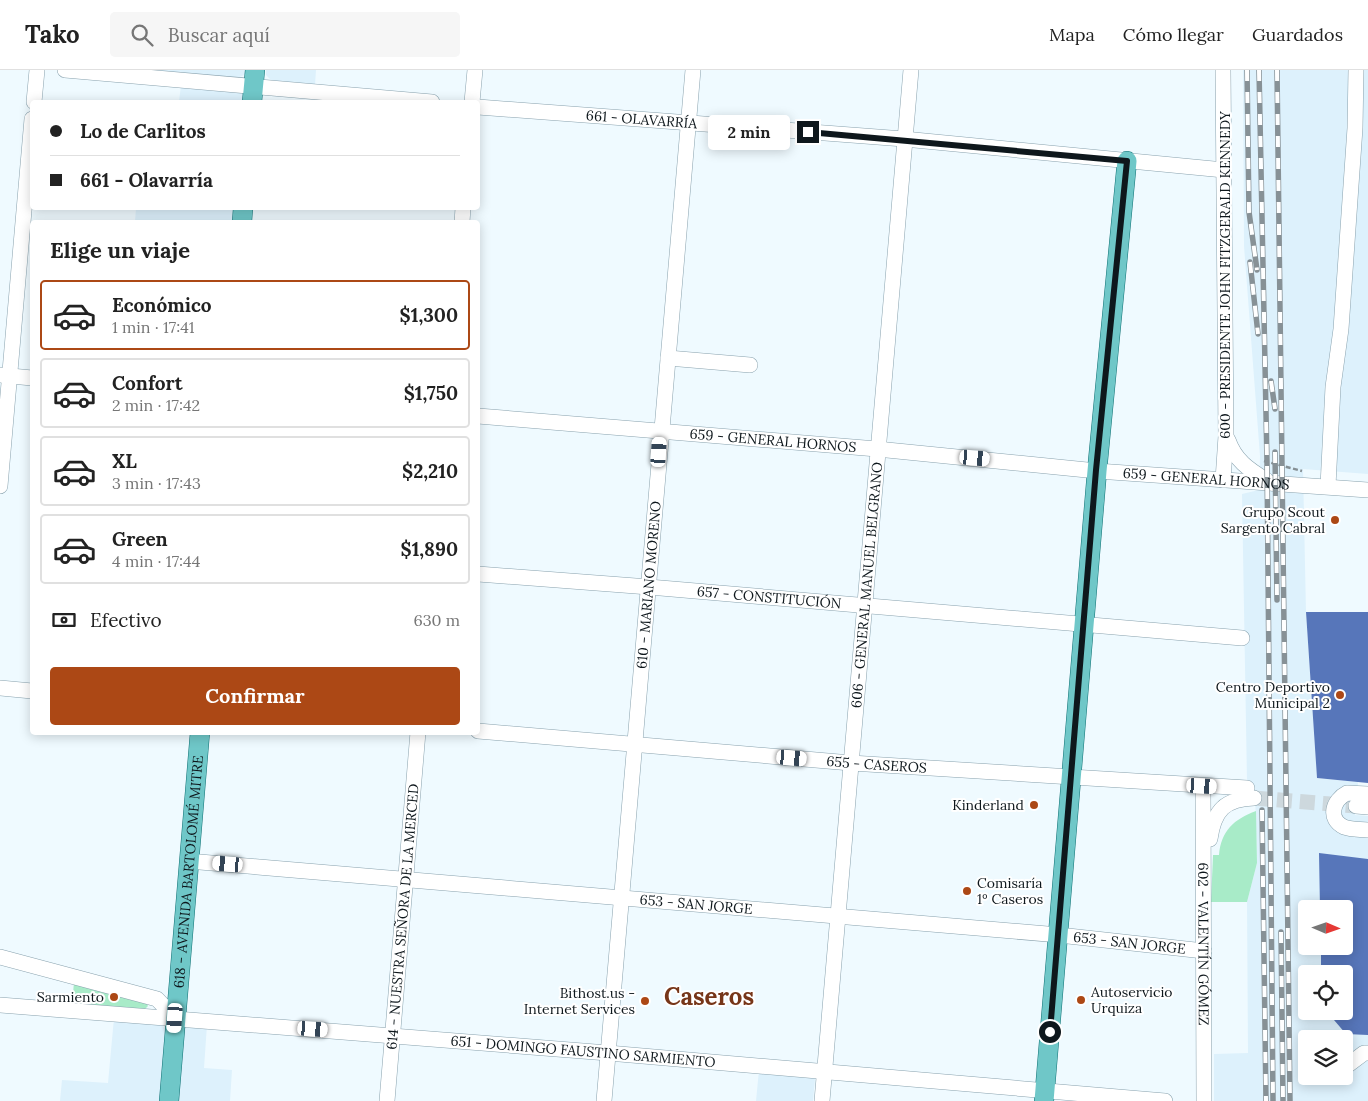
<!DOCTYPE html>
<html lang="es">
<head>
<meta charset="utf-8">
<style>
  :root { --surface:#fff; --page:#f6f6f6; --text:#222; --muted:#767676; --line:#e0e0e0; --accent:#ac4815 }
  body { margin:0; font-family:Lora,serif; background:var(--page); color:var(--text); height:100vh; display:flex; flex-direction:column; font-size:19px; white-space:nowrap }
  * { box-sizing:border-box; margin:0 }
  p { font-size:16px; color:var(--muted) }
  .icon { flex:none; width:28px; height:28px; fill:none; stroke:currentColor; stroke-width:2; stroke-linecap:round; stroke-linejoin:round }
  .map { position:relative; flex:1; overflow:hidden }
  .sheet { position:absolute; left:30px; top:150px; width:450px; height:515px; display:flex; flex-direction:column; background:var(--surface); border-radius:5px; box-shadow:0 2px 12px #0003 }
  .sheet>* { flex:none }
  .banner { position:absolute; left:30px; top:30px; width:450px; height:110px; border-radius:5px; box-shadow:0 2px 12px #0003; display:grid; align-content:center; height:110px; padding:0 20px; background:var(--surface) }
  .needle { width:32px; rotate:92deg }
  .buttons { position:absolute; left:1298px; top:830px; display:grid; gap:10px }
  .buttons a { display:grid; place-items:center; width:55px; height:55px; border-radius:5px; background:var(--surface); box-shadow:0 2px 12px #0003; font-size:25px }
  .end { position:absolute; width:22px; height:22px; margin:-11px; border:6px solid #0e171c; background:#fff; box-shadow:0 0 0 2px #fff }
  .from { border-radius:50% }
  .bubble { position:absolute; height:35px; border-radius:5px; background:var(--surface); box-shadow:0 2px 12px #0003; font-size:16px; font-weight:800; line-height:35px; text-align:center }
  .car { position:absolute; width:15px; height:30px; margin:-15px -8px; border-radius:6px; box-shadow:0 0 4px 1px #0007; background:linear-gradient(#fff 24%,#345 0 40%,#fff 0 76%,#345 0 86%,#fff 0) }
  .banner b { display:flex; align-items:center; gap:18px; height:48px; font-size:19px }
  .banner b+b { border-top:1px solid var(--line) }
  .banner i { width:12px; height:12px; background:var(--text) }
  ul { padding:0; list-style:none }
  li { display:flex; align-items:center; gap:15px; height:70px; margin:0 10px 8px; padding:0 10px; border:2px solid var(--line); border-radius:5px }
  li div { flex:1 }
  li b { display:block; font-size:19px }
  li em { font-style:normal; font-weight:800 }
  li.selected { border-color:var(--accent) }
  li>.icon { width:45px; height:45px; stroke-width:1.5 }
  h2 { padding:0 20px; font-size:22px; line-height:60px }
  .pay { display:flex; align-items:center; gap:12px; height:55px; padding:0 20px; font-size:19px }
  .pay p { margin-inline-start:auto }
  .button { display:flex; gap:10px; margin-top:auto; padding:10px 20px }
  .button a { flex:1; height:58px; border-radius:5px; background:var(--accent); color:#fff; font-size:20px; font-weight:800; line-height:58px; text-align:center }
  header { display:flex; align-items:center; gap:30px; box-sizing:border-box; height:70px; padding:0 25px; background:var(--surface); border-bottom:1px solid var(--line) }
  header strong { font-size:24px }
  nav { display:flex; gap:28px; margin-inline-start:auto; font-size:18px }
  .search { width:350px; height:45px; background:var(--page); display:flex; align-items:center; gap:12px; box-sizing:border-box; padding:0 18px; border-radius:5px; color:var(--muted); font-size:19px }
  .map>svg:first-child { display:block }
</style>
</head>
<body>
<header>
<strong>Tako</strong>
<div class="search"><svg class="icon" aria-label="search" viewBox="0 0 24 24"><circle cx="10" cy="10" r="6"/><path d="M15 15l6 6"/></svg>Buscar aquí</div>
<nav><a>Mapa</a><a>Cómo llegar</a><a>Guardados</a></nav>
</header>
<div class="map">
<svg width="1368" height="1031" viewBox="0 0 1368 1031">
  <rect width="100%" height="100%" fill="#effaff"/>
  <path fill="#ddf1fc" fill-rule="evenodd" d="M145 0H248L244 5 237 8Z
    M266 0H316L315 15 272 11 266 5Z
    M1243 0H1368V404L1303 399 1306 542 1317 708 1358 712 1355 745 1368 746V1031H1214V984L1248 983 1247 832 1257 793 1255 720 1247 711 1242 424 1259 420 1260 386 1244 176ZM1306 839H1344V876H1306ZM1306 904H1344V941H1306ZM1306 969H1344V1006H1306Z
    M181 15 240 20 246 25 247 32H179Z
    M136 138H237L236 152H135Z
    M114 948 160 953 165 959 160 1031H60L62 1010 108 1013Z
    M188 955H207L204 998 232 1000 230 1031H177L183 964Z
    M759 1000 812 1005 815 1009 813 1031H756Z"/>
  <path fill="#a8ebc8" d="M1256 741 1257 793 1247 832H1211L1213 785H1219C1221 761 1234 749 1256 741Z
    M74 912 146 933 148 936 144 940 72 935Z"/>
  <path fill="#5776ba" d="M1306 542H1368V713L1317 708Z
    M1319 783 1368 789V965L1346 964 1334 950H1322V941H1344V904H1321V876H1344V839H1320Z"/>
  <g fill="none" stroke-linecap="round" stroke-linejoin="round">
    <path stroke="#cdd8dd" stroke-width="15" stroke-dasharray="15 8" stroke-linecap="butt" d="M1254 728 1356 736"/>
    <g stroke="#89a2ae" stroke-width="16">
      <g id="minor">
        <path d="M65 0 432 32"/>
        <path d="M34 32 37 0"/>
        <path d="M472 32 475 0"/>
        <path id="s1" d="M478 37 904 69 1224 100"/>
        <path d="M462 152 463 138"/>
        <path d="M668 288 750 295"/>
        <path d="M0 305 32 308"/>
        <path id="s2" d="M478 346 877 379 1097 401 1368 420"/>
        <path d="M1228 370C1235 390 1248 399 1266 410"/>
        <path d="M1223 410 1226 366 1223 0"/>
        <path d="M0 416 32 49"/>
        <path d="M1328 416 1333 317 1341 259 1355 58 1356 0"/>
        <path id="s3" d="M478 504 649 517 1242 568"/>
        <path d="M0 618 32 621"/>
        <path id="s4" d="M478 661 851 693 1247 718"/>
        <path id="s5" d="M1203 716 1204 1031"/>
        <path d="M1368 724 1347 723C1333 730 1327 749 1344 757 1352 760 1360 759 1368 760"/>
        <path d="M1356 736 1368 737"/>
        <path d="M1210 769C1214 740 1225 729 1254 728"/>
        <path id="s6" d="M188 791 1059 865 1204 881"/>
        <path d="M0 887 157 929 175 948"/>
        <path id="s7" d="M0 935 608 983 1165 1031"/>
        <path d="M1344 998 1364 983H1368"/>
        <path id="s8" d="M387 1031 418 662"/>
        <path id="s9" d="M604 1031 693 0"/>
        <path id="s10" d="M822 1031 911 0"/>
      </g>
    </g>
    <g stroke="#0f7174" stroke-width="20">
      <g id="major">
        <path d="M252 32 255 0"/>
        <path d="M242 152 243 138"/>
        <path id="s11" d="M169 1031 200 662"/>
        <path d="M1044 1031 1097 401 1127 91"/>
      </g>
    </g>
    <path stroke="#858f94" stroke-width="2.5" stroke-dasharray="5 2.5" stroke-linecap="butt" d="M1264 391 1302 401"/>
    <use href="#minor" stroke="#fff" stroke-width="15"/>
    <use href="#major" stroke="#6fc7c8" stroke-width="19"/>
    <g stroke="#879196" stroke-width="5.5">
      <path id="rail" d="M1247 0 1249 142 1257 200
        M1259 0 1267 392 1273 1031
        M1277 0 1290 1031
        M1250 192 1258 264
        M1271 311 1275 339
        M1275 382 1277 530
        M1262 740 1266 1031
        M1281 862 1283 1031"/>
    </g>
    <use href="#rail" stroke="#fff" stroke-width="4" stroke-dasharray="11" stroke-linecap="butt"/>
  </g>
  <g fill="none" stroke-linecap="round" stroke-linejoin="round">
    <path stroke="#0e171c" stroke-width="6" d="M808 62 1127 91 1096 400 1050 962"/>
  </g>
  <g fill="#ac4815" stroke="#fff" stroke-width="2">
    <circle cx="1335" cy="450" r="5"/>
    <circle cx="1340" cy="625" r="5"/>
    <circle cx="1034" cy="735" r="5"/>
    <circle cx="967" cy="821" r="5"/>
    <circle cx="114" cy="927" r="5"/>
    <circle cx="1081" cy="930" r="5"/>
    <circle cx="645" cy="931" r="5"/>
  </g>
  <g text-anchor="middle" stroke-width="4" stroke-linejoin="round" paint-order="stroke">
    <g font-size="14" fill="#0e171c" stroke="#fff">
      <text dy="5" stroke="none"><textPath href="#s1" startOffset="164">661 - OLAVARRÍA</textPath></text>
      <text transform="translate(1225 205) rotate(-90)" y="5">600 - PRESIDENTE JOHN FITZGERALD KENNEDY</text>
      <text dy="5" stroke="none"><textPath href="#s2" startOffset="296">659 - GENERAL HORNOS</textPath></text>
      <text dy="5" stroke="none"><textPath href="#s2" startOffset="731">659 - GENERAL HORNOS</textPath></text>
      <text dy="5" stroke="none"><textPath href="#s9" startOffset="518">610 - MARIANO MORENO</textPath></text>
      <text dy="5" stroke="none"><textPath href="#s10" startOffset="518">606 - GENERAL MANUEL BELGRANO</textPath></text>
      <text dy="5" stroke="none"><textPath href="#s3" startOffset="292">657 - CONSTITUCIÓN</textPath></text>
      <text dy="5" stroke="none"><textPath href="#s4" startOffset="400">655 - CASEROS</textPath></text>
      <text dy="5" stroke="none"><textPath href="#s11" startOffset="230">618 - AVENIDA BARTOLOMÉ MITRE</textPath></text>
      <text dy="5" stroke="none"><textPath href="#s6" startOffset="510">653 - SAN JORGE</textPath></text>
      <text dy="5" stroke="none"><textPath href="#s8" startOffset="185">614 - NUESTRA SEÑORA DE LA MERCED</textPath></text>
      <text dy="5" stroke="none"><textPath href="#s6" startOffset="945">653 - SAN JORGE</textPath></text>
      <text dy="5" stroke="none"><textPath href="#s5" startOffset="158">602 - VALENTÍN GÓMEZ</textPath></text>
      <text dy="5" stroke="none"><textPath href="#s7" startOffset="585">651 - DOMINGO FAUSTINO SARMIENTO</textPath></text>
    </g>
    <g font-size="14" fill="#0e171c" stroke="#fff" text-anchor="end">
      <text x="1325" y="447">Grupo Scout<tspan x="1325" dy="16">Sargento Cabral</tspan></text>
      <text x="1330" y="622">Centro Deportivo<tspan x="1330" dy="16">Municipal 2</tspan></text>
      <text x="1024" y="740">Kinderland</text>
      <text x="977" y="818" text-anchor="start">Comisaría<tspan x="977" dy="16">1° Caseros</tspan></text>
      <text x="1091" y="927" text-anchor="start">Autoservicio<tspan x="1091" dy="16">Urquiza</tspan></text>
      <text x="635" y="928">Bithost.us -<tspan x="635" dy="16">Internet Services</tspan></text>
      <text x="104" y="932">Sarmiento</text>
    </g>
    <g font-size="24" font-weight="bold" fill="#773619" stroke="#fff">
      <text x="709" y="935">Caseros</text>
    </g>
  </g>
</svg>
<div class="buttons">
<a><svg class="needle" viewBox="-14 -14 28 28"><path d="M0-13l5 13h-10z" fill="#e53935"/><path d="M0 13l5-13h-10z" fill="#767676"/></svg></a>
<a><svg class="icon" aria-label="locate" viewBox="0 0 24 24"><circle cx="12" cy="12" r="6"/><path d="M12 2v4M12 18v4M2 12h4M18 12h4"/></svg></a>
<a><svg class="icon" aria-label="layers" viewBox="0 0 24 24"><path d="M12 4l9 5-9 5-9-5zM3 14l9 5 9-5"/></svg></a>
</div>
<i class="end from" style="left:1050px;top:962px"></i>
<i class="end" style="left:808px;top:62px"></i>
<div class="bubble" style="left:708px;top:45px;width:82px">2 min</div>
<i class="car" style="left:659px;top:382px;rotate:4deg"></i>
<i class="car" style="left:975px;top:388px;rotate:95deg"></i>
<i class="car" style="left:792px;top:688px;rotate:95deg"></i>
<i class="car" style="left:1202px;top:716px;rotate:93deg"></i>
<i class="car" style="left:228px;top:794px;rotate:275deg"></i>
<i class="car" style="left:175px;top:948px;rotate:184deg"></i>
<i class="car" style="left:313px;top:959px;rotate:94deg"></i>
<div class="banner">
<b><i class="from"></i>Lo de Carlitos</b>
<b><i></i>661 - Olavarría</b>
</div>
<section class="sheet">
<h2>Elige un viaje</h2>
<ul>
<li class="selected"><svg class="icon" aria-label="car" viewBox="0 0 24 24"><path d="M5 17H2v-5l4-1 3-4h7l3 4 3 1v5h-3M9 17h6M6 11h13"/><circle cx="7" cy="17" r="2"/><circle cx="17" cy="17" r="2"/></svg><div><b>Económico</b><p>1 min · 17:41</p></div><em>$1,300</em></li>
<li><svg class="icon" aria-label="car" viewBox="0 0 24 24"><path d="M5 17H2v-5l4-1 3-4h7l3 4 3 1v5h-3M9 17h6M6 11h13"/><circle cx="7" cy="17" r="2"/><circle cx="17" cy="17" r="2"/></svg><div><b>Confort</b><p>2 min · 17:42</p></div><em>$1,750</em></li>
<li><svg class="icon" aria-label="car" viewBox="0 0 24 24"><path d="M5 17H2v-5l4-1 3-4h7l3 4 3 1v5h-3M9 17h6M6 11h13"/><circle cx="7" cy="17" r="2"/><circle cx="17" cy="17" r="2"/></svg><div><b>XL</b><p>3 min · 17:43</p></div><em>$2,210</em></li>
<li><svg class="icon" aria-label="car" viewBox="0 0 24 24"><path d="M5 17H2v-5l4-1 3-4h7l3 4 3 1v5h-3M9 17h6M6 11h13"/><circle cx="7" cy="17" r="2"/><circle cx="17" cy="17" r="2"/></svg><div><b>Green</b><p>4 min · 17:44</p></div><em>$1,890</em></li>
</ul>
<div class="pay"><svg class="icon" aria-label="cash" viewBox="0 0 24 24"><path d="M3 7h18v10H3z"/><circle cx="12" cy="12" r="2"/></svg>Efectivo<p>630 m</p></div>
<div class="button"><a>Confirmar</a></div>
</section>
</div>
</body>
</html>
